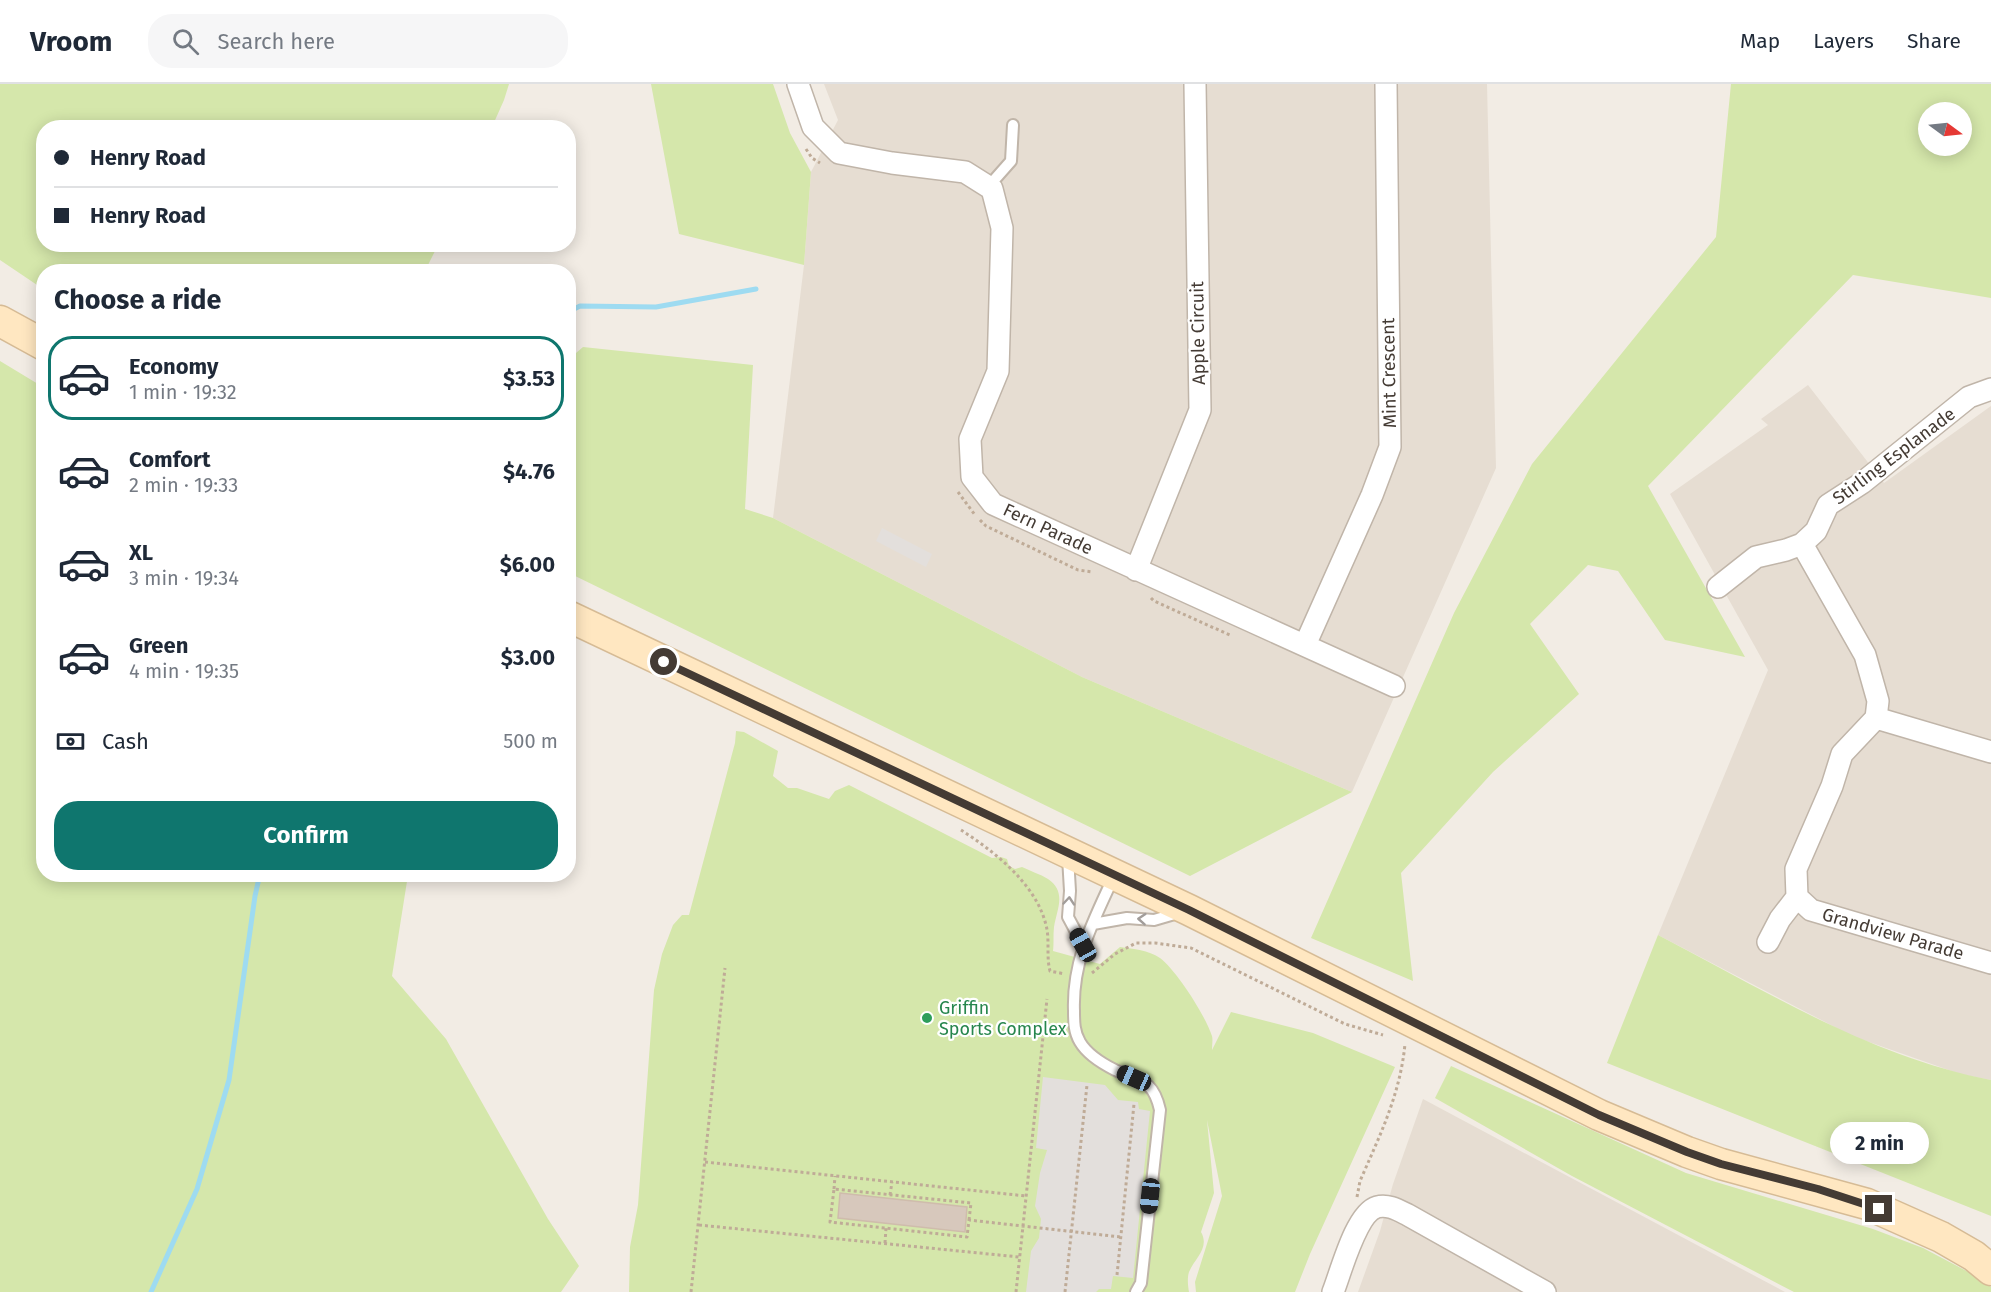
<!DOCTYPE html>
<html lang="en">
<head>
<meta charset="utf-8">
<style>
  :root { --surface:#fff; --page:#f6f6f7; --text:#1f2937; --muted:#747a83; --line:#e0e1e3; --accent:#0f766e }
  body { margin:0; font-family:"Fira Sans",sans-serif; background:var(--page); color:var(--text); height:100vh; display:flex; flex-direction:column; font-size:22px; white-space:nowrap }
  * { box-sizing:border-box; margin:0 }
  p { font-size:20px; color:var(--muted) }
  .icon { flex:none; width:33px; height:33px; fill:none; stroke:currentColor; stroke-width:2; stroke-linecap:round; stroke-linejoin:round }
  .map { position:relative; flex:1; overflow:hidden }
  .sheet { position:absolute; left:36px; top:180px; width:540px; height:618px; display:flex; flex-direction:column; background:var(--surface); border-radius:24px; box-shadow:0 3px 15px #0003 }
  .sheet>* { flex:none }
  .top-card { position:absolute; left:36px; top:36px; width:540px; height:132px; border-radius:24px; box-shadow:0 3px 15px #0003; display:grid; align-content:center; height:132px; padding:0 18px; background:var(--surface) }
  .needle { width:39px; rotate:105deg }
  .controls { position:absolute; left:1918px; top:18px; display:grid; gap:12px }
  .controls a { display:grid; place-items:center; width:54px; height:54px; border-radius:50%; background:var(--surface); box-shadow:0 3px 15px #0003; font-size:30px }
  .end { position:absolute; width:27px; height:27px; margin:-14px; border:8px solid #443b34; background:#fff; box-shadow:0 0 0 3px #fff }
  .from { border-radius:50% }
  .bubble { position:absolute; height:42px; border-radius:21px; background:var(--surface); box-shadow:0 3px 15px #0003; font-size:20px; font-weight:700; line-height:42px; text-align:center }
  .car { position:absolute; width:18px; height:36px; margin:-18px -9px; border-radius:8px; box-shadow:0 0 4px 2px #0007; background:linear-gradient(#222 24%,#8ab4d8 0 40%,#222 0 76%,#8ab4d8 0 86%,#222 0) }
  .top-card b { display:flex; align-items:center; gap:21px; height:57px; font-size:22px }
  .top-card b+b { border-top:2px solid var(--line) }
  .top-card i { width:15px; height:15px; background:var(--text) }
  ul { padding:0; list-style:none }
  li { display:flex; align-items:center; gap:18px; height:84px; margin:0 12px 9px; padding:0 6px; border:3px solid transparent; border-radius:24px }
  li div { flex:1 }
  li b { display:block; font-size:22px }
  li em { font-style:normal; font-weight:700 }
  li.active { border-color:var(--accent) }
  li>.icon { width:54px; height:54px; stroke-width:1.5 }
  h2 { padding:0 18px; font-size:27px; line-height:72px }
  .pay { display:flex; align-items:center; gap:15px; height:66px; padding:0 18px; font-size:22px }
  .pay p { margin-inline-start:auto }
  .action { display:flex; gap:12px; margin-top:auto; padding:12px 18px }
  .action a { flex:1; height:69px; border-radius:24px; background:var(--accent); color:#fff; font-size:24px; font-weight:700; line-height:69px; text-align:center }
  header { display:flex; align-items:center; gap:36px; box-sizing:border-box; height:84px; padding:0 30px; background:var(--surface); border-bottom:2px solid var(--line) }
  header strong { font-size:28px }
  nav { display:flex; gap:33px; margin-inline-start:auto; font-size:21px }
  .search { width:420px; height:54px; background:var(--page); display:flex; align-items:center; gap:15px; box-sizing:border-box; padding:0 21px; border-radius:24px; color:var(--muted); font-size:22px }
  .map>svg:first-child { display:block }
</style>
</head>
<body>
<header>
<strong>Vroom</strong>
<div class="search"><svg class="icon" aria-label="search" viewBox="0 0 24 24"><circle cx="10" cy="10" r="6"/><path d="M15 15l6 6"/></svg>Search here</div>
<nav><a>Map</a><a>Layers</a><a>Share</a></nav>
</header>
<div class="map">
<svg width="1991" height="1208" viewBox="0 0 1991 1208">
  <rect width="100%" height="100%" fill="#f2ece4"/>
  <path fill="#e6ddd2" d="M824 0H1487L1496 384 1352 708 1082 593 773 434 804 181 811 88 838 36Z
    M1808 301 1884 399 1991 322V996L1960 990 1852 952 1658 851 1768 586 1670 410 1768 341 1761 335Z
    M1423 1015 1785 1208H1358L1380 1147 1393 1100Z"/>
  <path fill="#d5e7ab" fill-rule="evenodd" d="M0 0H509L504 16 492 43 44 44V160L438 161 425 187 44 188 43 205 0 176Z
    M651 0H773L790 49 811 88 804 181 679 150Z
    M1731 0H1991V214L1853 191 1648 402 1745 573 1665 556 1618 487 1588 481 1530 540 1579 610 1493 688 1401 789 1413 897 1311 854 1454 529 1532 380 1716 153ZM1929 28H1962V62H1929Z
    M583 263 753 281 745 425 773 434 1082 593 1352 708 1190 792 569 489V275Z
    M0 277 43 303 44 790 408 791 392 892 446 955 548 1135 579 1182 561 1208H0Z
    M736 647 744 648 778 667 773 692 788 704H797L829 715 835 707 849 701 992 774 1001 773 1007 775 1009 782 1015 785 1022 783C1030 787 1040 790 1048 795 1067 808 1057 825 1054 843 1053 851 1054 860 1053 867L1100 880 1120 863C1134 865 1148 866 1160 874 1177 887 1205 931 1212 952 1213 956 1212 961 1212 966L1231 928 1313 949 1395 983 1310 1170 1295 1208H1196L1195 1198 1222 1112 1207 1036 1214 1109 1201 1148C1210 1164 1195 1174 1189 1188 1187 1194 1188 1202 1189 1208H629L630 1163 638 1121 654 906 662 870 673 841 682 831H689L735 659Z
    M1658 851C1764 906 1871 973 1991 996V1132L1607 979Z
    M1451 982 1686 1089 1873 1145 1923 1164 1976 1192 1991 1203V1208H1794L1572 1092 1435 1014Z"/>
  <path fill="#e3dfdc" d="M882 444 932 470 926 483 876 457Z
    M1043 993 1105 1001 1118 1016 1138 1018 1139 1025 1150 1027 1133 1194 1113 1192 1111 1205H1099L1096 1208H1026L1031 1167 1039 1154 1041 1135 1035 1122 1040 1089 1047 1066 1036 1064Z"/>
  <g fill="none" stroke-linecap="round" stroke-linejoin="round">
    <path stroke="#9edbf1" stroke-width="5" d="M568 228 580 222 656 223 756 205
      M151 1208 197 1105 229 996 255 812 260 790"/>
  </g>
  <path fill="#d7c8bc" stroke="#cfbcac" stroke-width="1.5" d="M840 1109 967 1123 965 1148 838 1134Z"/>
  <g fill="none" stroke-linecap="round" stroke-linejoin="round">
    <g stroke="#c0b5a9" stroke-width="14">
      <path id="lane" d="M988 103 1011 77 1013 41
        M1068 773 1070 807 1068 833 1083 861
        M1114 792C1094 836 1072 876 1074 927 1074 938 1074 948 1080 958 1087 970 1103 980 1115 986 1141 998 1153 995 1160 1026L1141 1199 1136 1208
        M1093 840 1127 834 1154 836 1178 829"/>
    </g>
    <g stroke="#c0b5a9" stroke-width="24">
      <path id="street" d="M798 0 813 43 839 69 892 79 965 88 992 105 1002 144 998 287 970 355 972 393 993 420 1394 602
        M1802 460 1865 571 1878 617 1876 634 1842 670 1832 702 1796 785 1797 813 1811 826 1991 879
        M1136 486 1200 326 1195 0
        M1718 503 1756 473 1786 466 1802 460 1816 447 1828 421 1862 399 1969 313 1991 305
        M1305 561 1372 411 1390 363 1386 0
        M1876 634 1991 668
        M1768 858 1780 835 1797 813
        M1333 1208C1341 1188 1356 1129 1377 1123 1388 1120 1398 1126 1408 1131L1545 1208"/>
    </g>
    <g stroke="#d6bb95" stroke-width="33">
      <path id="secondary" d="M0 237 44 261
        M568 532 1189 826 1599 1031 1687 1068 1721 1080 1867 1120 1941 1153 1974 1172 1991 1186"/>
    </g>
    <path stroke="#bfab97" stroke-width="3" stroke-dasharray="3 3" stroke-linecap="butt" d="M806 65 812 74 820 79
      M958 408 975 431
      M980 436 986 442 1078 486 1093 488
      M1151 514 1154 517 1232 552
      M961 746C995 768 1036 800 1046 841 1050 856 1046 872 1050 887L1065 890
      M1092 889 1115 870 1136 859H1155L1191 864 1345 940 1383 951
      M705 1078 1026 1112
      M834 1105 835 1092
      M890 1111 892 1098
      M1357 1113 1360 1097C1380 1051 1400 1011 1405 960
      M969 1136 971 1119 834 1105 830 1138 967 1153 969 1136 1121 1153
      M699 1141 1019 1173
      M885 1159 886 1144
      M1117 1191 1134 1020
      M691 1208 725 884
      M1016 1208 1047 915
      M1065 1208 1087 1001"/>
    <use href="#lane" stroke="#fff" stroke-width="10"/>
    <use href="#street" stroke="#fff" stroke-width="21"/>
    <use href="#secondary" stroke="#ffe7c1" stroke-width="30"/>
  </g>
  <defs><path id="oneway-chevron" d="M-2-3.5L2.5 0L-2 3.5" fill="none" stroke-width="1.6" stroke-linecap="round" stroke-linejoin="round" transform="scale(1.5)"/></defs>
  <g stroke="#a29d9a">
    <use href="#oneway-chevron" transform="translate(1069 817) rotate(-85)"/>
    <use href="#oneway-chevron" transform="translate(1142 835) rotate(-176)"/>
  </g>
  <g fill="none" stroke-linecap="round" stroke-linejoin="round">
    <path stroke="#443b34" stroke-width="8" d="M664 578 1189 826 1599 1031 1687 1068 1721 1080 1818 1105 1879 1125"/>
  </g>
  <circle fill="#2e9e5b" stroke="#fff" stroke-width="2" cx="927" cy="934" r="6"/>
  <g text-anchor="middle" stroke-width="4.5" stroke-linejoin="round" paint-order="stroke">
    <g font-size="18" fill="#443b34" stroke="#fff">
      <text transform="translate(1198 249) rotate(-91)" y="6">Apple Circuit</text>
      <text transform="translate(1389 289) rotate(-91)" y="6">Mint Crescent</text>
      <text transform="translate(1894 372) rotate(-37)" y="6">Stirling Esplanade</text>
      <text transform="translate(1048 445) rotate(25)" y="6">Fern Parade</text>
      <text transform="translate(1893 850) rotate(16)" y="6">Grandview Parade</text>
    </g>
    <g font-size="18" fill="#27864d" stroke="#fff" text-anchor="start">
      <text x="939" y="930">Griffin<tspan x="939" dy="21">Sports Complex</tspan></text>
    </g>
  </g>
</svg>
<div class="controls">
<a><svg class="needle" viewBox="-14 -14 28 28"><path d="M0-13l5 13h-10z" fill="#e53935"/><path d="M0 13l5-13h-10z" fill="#747a83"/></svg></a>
</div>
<i class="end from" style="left:664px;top:578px"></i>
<i class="end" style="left:1879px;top:1125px"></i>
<div class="bubble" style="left:1830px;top:1038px;width:99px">2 min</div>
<i class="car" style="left:1083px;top:861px;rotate:331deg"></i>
<i class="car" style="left:1134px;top:994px;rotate:294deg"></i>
<i class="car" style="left:1150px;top:1112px;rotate:186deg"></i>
<div class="top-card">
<b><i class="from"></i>Henry Road</b>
<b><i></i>Henry Road</b>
</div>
<section class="sheet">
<h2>Choose a ride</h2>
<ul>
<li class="active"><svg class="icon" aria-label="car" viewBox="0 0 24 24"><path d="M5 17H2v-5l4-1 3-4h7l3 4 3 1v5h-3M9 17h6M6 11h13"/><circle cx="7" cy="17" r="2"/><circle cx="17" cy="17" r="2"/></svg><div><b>Economy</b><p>1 min · 19:32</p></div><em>$3.53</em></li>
<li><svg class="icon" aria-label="car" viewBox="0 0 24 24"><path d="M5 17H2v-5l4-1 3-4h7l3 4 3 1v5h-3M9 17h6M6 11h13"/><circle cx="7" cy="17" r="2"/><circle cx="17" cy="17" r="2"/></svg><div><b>Comfort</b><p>2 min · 19:33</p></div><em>$4.76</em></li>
<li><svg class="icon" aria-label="car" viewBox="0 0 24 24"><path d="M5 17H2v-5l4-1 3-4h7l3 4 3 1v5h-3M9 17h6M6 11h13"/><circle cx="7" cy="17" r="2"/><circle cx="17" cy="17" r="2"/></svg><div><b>XL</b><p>3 min · 19:34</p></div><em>$6.00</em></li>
<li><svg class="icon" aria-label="car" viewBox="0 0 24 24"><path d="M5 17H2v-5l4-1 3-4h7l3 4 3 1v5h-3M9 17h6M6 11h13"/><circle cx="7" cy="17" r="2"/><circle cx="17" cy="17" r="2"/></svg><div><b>Green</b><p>4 min · 19:35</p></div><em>$3.00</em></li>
</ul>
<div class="pay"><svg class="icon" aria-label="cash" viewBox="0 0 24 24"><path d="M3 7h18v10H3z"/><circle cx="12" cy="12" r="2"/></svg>Cash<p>500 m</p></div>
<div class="action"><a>Confirm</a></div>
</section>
</div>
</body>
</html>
